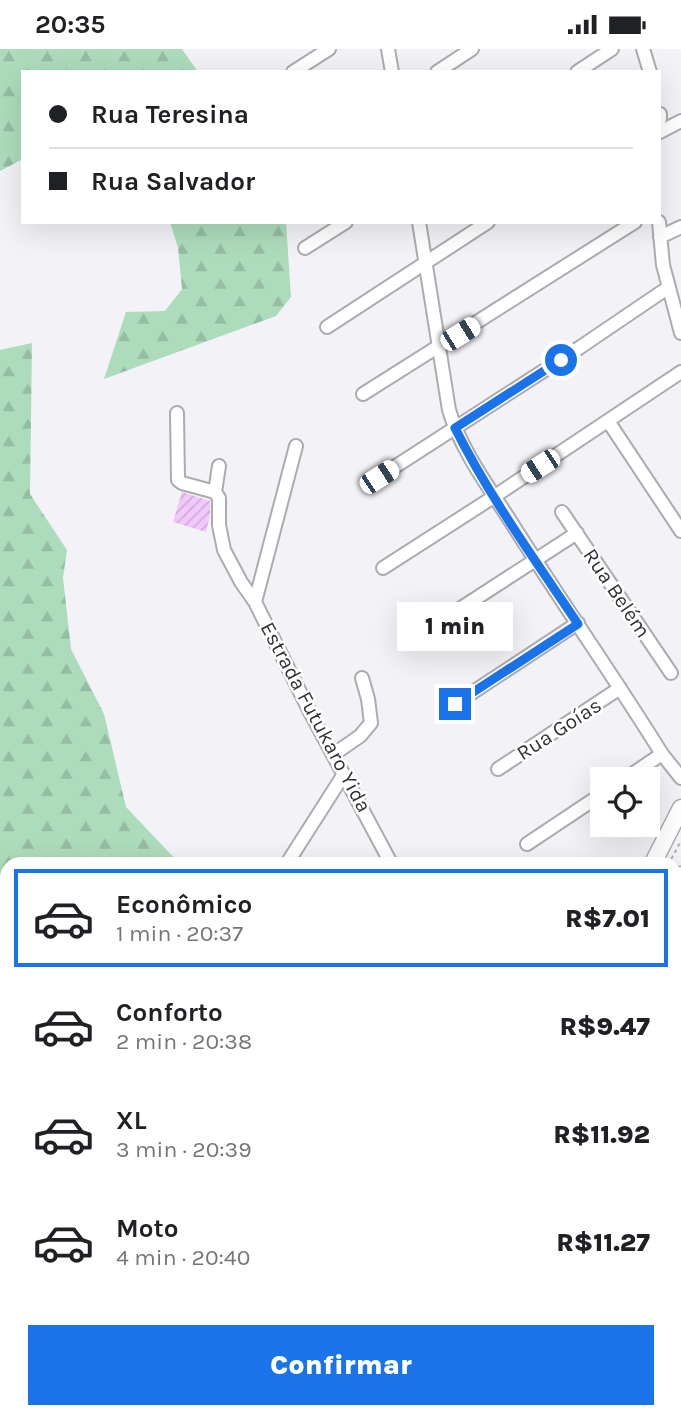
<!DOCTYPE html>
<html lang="pt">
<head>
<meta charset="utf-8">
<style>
  :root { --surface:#fff; --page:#f2f2f2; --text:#202124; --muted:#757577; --line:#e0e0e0; --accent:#1a73e8 }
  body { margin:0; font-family:Karla,sans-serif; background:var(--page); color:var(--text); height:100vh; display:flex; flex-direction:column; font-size:26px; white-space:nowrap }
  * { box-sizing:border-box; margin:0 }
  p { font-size:23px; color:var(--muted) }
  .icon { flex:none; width:38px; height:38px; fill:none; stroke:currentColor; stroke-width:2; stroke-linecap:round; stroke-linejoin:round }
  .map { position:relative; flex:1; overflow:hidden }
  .side { position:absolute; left:0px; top:808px; width:682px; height:562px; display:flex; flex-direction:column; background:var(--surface); border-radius:21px 21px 0 0; box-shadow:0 7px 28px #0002 }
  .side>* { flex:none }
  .hud { position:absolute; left:21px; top:21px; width:640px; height:154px; border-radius:0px; box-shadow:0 7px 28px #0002; display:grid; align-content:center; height:154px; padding:0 28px; background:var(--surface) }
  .tools { position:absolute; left:590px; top:718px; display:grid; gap:14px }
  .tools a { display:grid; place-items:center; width:70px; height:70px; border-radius:0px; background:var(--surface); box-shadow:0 7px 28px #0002; font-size:35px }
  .end { position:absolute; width:32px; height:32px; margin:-16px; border:9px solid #1a73e8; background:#fff; box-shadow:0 0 0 4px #fff }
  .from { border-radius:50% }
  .bubble { position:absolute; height:49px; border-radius:0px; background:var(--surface); box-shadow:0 7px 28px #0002; font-size:23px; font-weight:800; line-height:49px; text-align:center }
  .car { position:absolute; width:21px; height:42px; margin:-21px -10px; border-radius:9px; box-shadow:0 0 5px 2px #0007; background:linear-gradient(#fff 24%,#345 0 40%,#fff 0 76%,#345 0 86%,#fff 0) }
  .hud b { display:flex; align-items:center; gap:24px; height:66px; font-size:26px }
  .hud b+b { border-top:2px solid var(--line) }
  .hud i { width:18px; height:18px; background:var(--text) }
  ul { padding:12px 0 0; list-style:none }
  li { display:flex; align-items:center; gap:21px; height:98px; margin:0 14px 10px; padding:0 14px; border:4px solid transparent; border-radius:0px }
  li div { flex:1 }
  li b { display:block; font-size:26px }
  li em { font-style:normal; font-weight:800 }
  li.current { border-color:var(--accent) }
  li>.icon { width:63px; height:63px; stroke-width:1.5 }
  .cta { display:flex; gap:14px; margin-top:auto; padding:14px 28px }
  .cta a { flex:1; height:80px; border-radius:0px; background:var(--accent); color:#fff; font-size:28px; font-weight:800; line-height:80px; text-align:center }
  .status { display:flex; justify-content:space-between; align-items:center; height:49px; padding:0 35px; background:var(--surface); direction:ltr }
  .status svg { height:19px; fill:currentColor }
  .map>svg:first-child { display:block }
</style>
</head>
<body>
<div class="status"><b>20:35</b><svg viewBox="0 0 49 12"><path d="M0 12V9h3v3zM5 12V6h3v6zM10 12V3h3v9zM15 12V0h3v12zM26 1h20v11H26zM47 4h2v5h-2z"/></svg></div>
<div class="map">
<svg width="681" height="1370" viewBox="0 0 681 1370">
  <defs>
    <pattern id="forest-firs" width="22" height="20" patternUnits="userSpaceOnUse" patternTransform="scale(1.75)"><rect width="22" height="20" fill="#addcbc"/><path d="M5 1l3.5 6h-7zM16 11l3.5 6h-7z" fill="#95bda2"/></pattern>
    <pattern id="building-hatch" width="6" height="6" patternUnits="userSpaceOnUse" patternTransform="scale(1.75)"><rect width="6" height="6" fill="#f2c8fc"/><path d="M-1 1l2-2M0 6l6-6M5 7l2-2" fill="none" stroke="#d0acd8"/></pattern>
  </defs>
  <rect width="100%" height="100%" fill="#f3f3f7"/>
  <path fill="url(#forest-firs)" d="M0 0H182L198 23H23V110L0 122Z
    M170 173H286L291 248 276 267 104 330 126 263 165 262 182 240 178 199Z
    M32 294 30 445 67 501 63 529 71 600 104 665 126 758 180 815 7 816V930L0 931V301Z
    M676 1126 681 1131V1355L676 1352Z
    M103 1363H300L294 1370H100Z"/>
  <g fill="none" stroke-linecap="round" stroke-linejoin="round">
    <path stroke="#72c3d4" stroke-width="3.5" d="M676 958 681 951
      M148 1370 155 1363"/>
  </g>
  <path fill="url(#building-hatch)" d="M182 443 210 452V466L206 483 173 473Z"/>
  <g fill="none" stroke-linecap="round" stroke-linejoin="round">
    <g stroke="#acacb0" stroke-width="16">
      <path id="minor" d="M388 0 392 23
        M643 0 650 23
        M293 23 329 0
        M437 23 472 0
        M577 23 612 0
        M660 65V70
        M660 83 681 72
        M419 173 449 361C461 401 488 437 511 473 560 551 613 626 662 705L681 729
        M659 173 663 216 681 284
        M660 188 681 178
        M305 199 346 173
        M327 278 488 173
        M363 345 635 173
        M177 364 178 431 182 434 215 443 219 449V476L224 501 241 533 255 553
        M608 372 681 482
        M296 397 255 553 309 661 392 816
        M379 428 579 299 669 238
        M215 443 219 417
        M562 463 671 624
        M383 519 495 447 681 323
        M418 587 577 484
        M455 655 578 574
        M334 705 360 687 371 674 368 650 362 629
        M498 720 620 639
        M625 730 662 705
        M527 795 602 745
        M286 816 344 725
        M0 991 7 988"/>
    </g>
    <g stroke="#acacb0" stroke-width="19">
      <path id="major" d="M652 816 681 759
        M676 836 681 826
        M0 951H7
        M0 971 7 970
        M676 1016 681 1020"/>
    </g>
    <path stroke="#b0b0b3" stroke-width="2" stroke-dasharray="3.5 3.5" stroke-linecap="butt" d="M668 816 681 792"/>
    <use href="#minor" stroke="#fff" stroke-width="12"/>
    <use href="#major" stroke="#fff" stroke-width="16"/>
  </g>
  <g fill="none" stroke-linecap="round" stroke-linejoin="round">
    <path stroke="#1a73e8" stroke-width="9" d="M455 655 578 575C535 511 489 447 455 379L561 311"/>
  </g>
  <g text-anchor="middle" stroke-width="5" stroke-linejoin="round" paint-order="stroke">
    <g font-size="21" fill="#303031" stroke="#fff">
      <text transform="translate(617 544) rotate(56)" y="7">Rua Belém</text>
      <text transform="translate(316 668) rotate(62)" y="7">Estrada Futukaro Yida</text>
      <text transform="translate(559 680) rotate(-33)" y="7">Rua Goías</text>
    </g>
  </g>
</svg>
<div class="tools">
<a><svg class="icon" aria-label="locate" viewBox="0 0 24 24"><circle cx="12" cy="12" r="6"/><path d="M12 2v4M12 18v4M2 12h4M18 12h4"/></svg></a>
</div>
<i class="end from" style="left:561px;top:311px"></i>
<i class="end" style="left:455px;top:655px"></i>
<div class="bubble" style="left:397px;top:553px;width:116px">1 min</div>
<i class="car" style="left:460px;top:285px;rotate:58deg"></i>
<i class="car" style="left:540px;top:417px;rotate:237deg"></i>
<i class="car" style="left:379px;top:428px;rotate:57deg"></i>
<div class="hud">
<b><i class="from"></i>Rua Teresina</b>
<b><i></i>Rua Salvador</b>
</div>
<section class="side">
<ul>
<li class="current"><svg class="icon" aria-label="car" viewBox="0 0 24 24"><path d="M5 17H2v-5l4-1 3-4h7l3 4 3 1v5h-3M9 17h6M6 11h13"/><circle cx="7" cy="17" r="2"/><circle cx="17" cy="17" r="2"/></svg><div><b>Econômico</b><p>1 min · 20:37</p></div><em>R$7.01</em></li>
<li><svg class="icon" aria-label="car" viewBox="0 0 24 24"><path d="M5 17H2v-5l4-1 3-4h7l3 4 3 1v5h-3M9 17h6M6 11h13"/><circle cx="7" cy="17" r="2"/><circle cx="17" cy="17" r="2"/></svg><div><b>Conforto</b><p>2 min · 20:38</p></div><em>R$9.47</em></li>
<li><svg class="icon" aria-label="car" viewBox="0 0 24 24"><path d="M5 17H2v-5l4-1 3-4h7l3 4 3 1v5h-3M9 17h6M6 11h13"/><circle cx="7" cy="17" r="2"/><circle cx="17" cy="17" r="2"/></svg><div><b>XL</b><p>3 min · 20:39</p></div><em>R$11.92</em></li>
<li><svg class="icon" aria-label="car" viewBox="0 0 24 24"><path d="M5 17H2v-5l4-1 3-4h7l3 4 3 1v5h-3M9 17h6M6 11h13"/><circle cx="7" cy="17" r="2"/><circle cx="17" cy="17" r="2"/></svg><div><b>Moto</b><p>4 min · 20:40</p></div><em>R$11.27</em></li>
</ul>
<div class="cta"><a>Confirmar</a></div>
</section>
</div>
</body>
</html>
